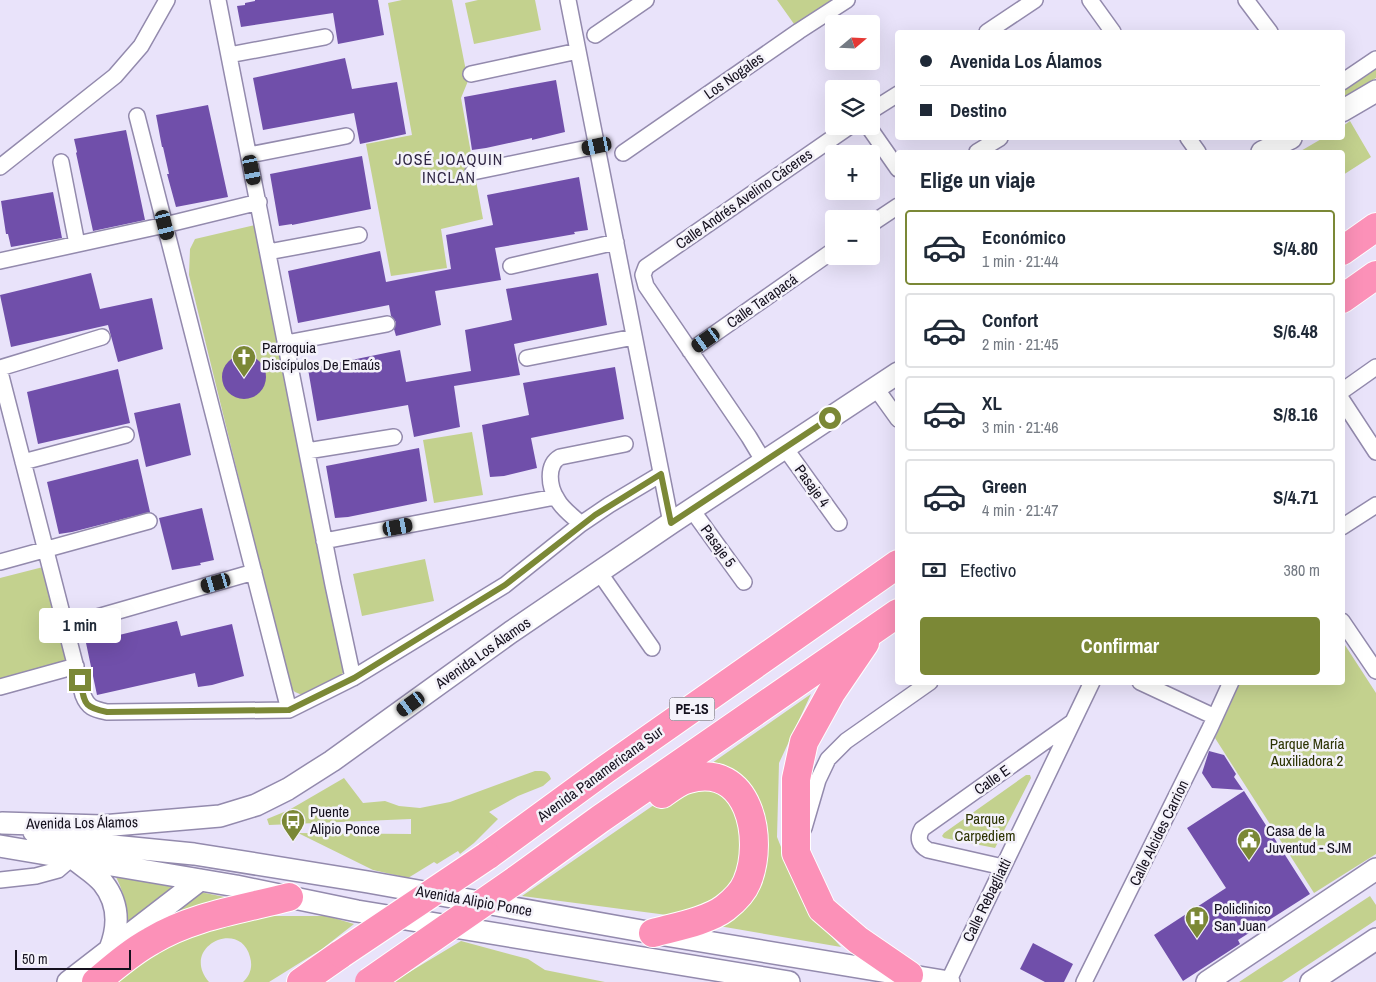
<!DOCTYPE html>
<html lang="es">
<head>
<meta charset="utf-8">
<style>
  :root { --surface:#fff; --page:#f2f2f3; --text:#1f2937; --muted:#747a83; --line:#e0e1e3; --accent:#7b8836 }
  body { margin:0; font-family:"Archivo Narrow",sans-serif; background:var(--page); color:var(--text); height:100vh; display:flex; flex-direction:column; font-size:19px; white-space:nowrap }
  * { box-sizing:border-box; margin:0 }
  p { font-size:16px; color:var(--muted) }
  .icon { flex:none; width:28px; height:28px; fill:none; stroke:currentColor; stroke-width:2; stroke-linecap:round; stroke-linejoin:round }
  .map { position:relative; flex:1; overflow:hidden }
  .panel { position:absolute; left:895px; top:150px; width:450px; height:535px; display:flex; flex-direction:column; background:var(--surface); border-radius:5px; box-shadow:0 5px 20px #0002 }
  .panel>* { flex:none }
  .hud { position:absolute; left:895px; top:30px; width:450px; height:110px; border-radius:5px; box-shadow:0 5px 20px #0002; display:grid; align-content:center; height:110px; padding:0 25px; background:var(--surface) }
  .needle { width:32px; rotate:71deg }
  .buttons { position:absolute; left:825px; top:15px; display:grid; gap:10px }
  .buttons a { display:grid; place-items:center; width:55px; height:55px; border-radius:5px; background:var(--surface); box-shadow:0 5px 20px #0002; font-size:25px }
  .scale { position:absolute; left:15px; bottom:12px; width:116px; box-sizing:border-box; padding-left:5px; border:2px solid #15111e; border-top:0; font-size:14px; line-height:18px; white-space:nowrap; color:#15111e; -webkit-text-stroke:4px #f4f2fa; paint-order:stroke }
  .end { position:absolute; width:22px; height:22px; margin:-11px; border:6px solid #7b8836; background:#fff; box-shadow:0 0 0 2px #fff }
  .from { border-radius:50% }
  .bubble { position:absolute; height:35px; border-radius:5px; background:var(--surface); box-shadow:0 5px 20px #0002; font-size:16px; font-weight:800; line-height:35px; text-align:center }
  .car { position:absolute; width:15px; height:30px; margin:-15px -8px; border-radius:6px; box-shadow:0 0 4px 1px #0007; background:linear-gradient(#222 24%,#8ab4d8 0 40%,#222 0 76%,#8ab4d8 0 86%,#222 0) }
  .hud b { display:flex; align-items:center; gap:18px; height:48px; font-size:19px }
  .hud b+b { border-top:1px solid var(--line) }
  .hud i { width:12px; height:12px; background:var(--text) }
  ul { padding:0; list-style:none }
  li { display:flex; align-items:center; gap:15px; height:75px; margin:0 10px 8px; padding:0 15px; border:2px solid var(--line); border-radius:5px }
  li div { flex:1 }
  li b { display:block; font-size:19px }
  li em { font-style:normal; font-weight:800 }
  li.selected { border-color:var(--accent) }
  li>.icon { width:45px; height:45px; stroke-width:1.5 }
  h2 { padding:0 25px; font-size:22px; line-height:60px }
  .pay { display:flex; align-items:center; gap:12px; height:55px; padding:0 25px; font-size:19px }
  .pay p { margin-inline-start:auto }
  .primary-button { display:flex; gap:10px; margin-top:auto; padding:10px 25px }
  .primary-button a { flex:1; height:58px; border-radius:5px; background:var(--accent); color:#fff; font-size:20px; font-weight:800; line-height:58px; text-align:center }
  .map>svg:first-child { display:block }
</style>
</head>
<body>
<div class="map">
<svg width="1376" height="982" viewBox="0 0 1376 982">
  <rect width="100%" height="100%" fill="#e9e3fa"/>
  <path fill="#c3d18e" d="M402 0H452L468 81 461 98 483 219 441 229 447 268 391 276 366 144 412 135 388 3Z
    M478 0H535L541 30 474 44 465 3Z
    M777 0H847L799 31Z
    M1376 68V78L1343 98 1342 91Z
    M1350 121 1371 157 1343 175 1342 152H1299L1323 138H1342L1343 126Z
    M255 225 344 670 341 677 302 695 295 692 290 687 189 275 190 249 195 239Z
    M472 432 483 495 434 503 423 440Z
    M425 559 434 601 362 616 353 574Z
    M47 566 71 661 0 679V578Z
    M1343 642 1376 693V854L1314 893 1215 738 1240 683 1342 682Z
    M811 694 779 763 777 837 805 907 841 947 719 926 746 900 739 780 712 763Z
    M535 771C543 771 548 770 551 779L543 786 518 796 489 812 498 819 474 843 460 854 458 851 437 864 434 862 408 878 373 870 298 833 411 834V819L269 825 267 819 289 810 344 778 363 803 385 801 399 806 420 808 450 802Z
    M1026 775H1030L1031 778 995 848 944 838 942 836 944 833Z
    M719 788 741 822 739 868 729 889 690 918 522 896 677 789Z
    M115 875 235 899 202 905 176 913 149 927 126 931C128 910 125 894 115 875Z
    M1370 896 1376 905V920L1282 982H1239Z
    M283 916H327L354 924 322 949 269 982H243C250 976 253 967 250 957 240 918 179 947 209 982H114C148 955 206 923 248 917 259 916 271 916 283 916Z
    M461 941 528 959 545 970 605 982H393Z"/>
  <path fill="#704faa" d="M255 0H378L384 35 338 44 333 13 241 27 237 6 245 5V3L255 1Z
    M345 58 352 89 397 82 406 134 360 144 354 113 263 130 253 78Z
    M556 80 565 132 532 140V138L486 148 472 150 464 97Z
    M208 105 228 197 176 207 167 174H169L163 147H162L156 115Z
    M126 130 145 220 93 231 76 153 77 152 74 139Z
    M362 156 371 209 292 225V224L279 226 270 174Z
    M579 177 588 230 574 232 575 234 495 248 501 280 435 291 441 325 396 336 394 329 396 322 391 316 389 305 298 323 288 271 380 251 386 282 451 269 446 235 493 225 487 195Z
    M53 192 62 238 11 247 8 234H6L1 201Z
    M91 273 100 309 152 298 163 349 118 362 108 325 11 347 0 295Z
    M598 273 607 325 514 344 520 375 454 386 460 427 414 437 408 405 317 421 308 369 400 350 406 382 471 371 465 330 512 320 506 289Z
    M222 377a22 22 0 1 1 44 0a22 22 0 1 1-44 0Z
    M615 367 624 419 531 438 537 468 504 476 490 477 482 425 529 415 523 383Z
    M118 369 130 423 38 444 27 392Z
    M180 403 191 455 146 467 134 413Z
    M419 448 427 501 348 517 335 518 326 466Z
    M138 459 150 512 72 532 59 534 47 482Z
    M202 508 214 560 200 563 201 565 172 570 159 518Z
    M177 621 181 636 232 624 244 676 212 685 198 687 195 673 97 695 86 643Z
    M1209 751 1224 755 1236 774 1234 777 1243 790 1212 788 1202 773Z
    M1244 791 1310 894 1238 940 1240 944 1183 981 1154 935 1226 888 1187 828Z
    M1033 943 1073 964 1064 982H1045L1020 969Z"/>
  <g fill="none" stroke-linecap="round" stroke-linejoin="round">
    <g stroke="#938aad" stroke-width="18">
      <path id="street" d="M218 0 333 585 353 678
        M568 0 671 523
        M1090 0 1113 32
        M1246 0 1270 32
        M987 32 1035 0
        M595 35 646 0
        M229 55 325 37
        M471 74 578 51
        M1342 82 1376 59
        M871 111 898 94
        M137 116 289 710
        M868 126 898 169
        M1188 138 1198 152
        M977 152 1000 138
        M623 153 799 31 847 0
        M249 155 346 136
        M61 162 77 244
        M0 167 115 76 141 46 167 0
        M473 172 597 146
        M871 224 898 206
        M268 252 359 235
        M0 261 165 225 259 202
        M511 266 616 242
        M286 343 387 324
        M690 351 834 250
        M527 358 634 337
        M0 368 102 337
        M0 372 83 695C88 708 94 709 107 712L289 710 353 678 505 585 581 524 609 505 661 474
        M875 387 898 419
        M1342 391 1376 367
        M1342 400 1376 452
        M785 448 839 523
        M307 451 394 437
        M23 462 126 435
        M764 462 749 437 646 286 643 275 646 267 850 126
        M692 510 744 582
        M581 524C574 517 562 509 557 499 549 487 546 465 560 457L625 444
        M1342 527 1376 505
        M324 541 555 497
        M0 562 149 521
        M599 572 652 648
        M1342 621 1376 671
        M66 626 254 572
        M1140 682 1215 717
        M0 687 76 666
        M804 828 818 780 828 759 846 741 930 682
        M1003 867 928 850C919 845 917 838 922 829L1071 723
        M0 880 36 876 58 870 73 857
        M948 982 1092 682
        M1084 982 1210 728 1231 682"/>
    </g>
    <g stroke="#938aad" stroke-width="24">
      <path id="secondary" d="M1342 111 1376 91
        M1262 152 1291 138
        M2 823 102 826 220 816 256 805 288 789 332 761 511 632 671 523 898 373
        M34 832 72 842 194 854 368 882 653 933 949 982
        M0 846 236 886 357 911 789 982
        M73 858C82 866 95 873 103 883 119 903 119 926 110 949
        M68 982 200 880
        M1207 982 1376 869
        M1311 982 1376 939"/>
    </g>
    <g stroke="#fff" stroke-width="30">
      <path id="highway" d="M1342 251 1376 227
        M1342 299 1376 275
        M865 643 831 693 804 742 796 779V853L822 909 858 940 909 975
        M487 856 606 769 898 564
        M516 880 600 819 898 613
        M653 933C675 927 708 921 725 908 734 901 743 892 747 882 765 839 749 761 688 779 679 781 669 789 662 794
        M96 982C114 967 131 952 151 941 192 916 243 909 289 897
        M301 982 341 954"/>
    </g>
    <use href="#street" stroke="#fff" stroke-width="15"/>
    <use href="#secondary" stroke="#fff" stroke-width="21"/>
    <use href="#highway" stroke="#fc91b8" stroke-width="28"/>
    <g stroke="#fff" stroke-width="30" stroke-linecap="butt">
      <path id="highway-bridge" d="M341 954 487 856
        M369 982 516 880"/>
    </g>
    <use href="#highway-bridge" stroke="#fc91b8" stroke-width="28"/>
  </g>
  <g fill="none" stroke-linecap="round" stroke-linejoin="round">
    <path stroke="#7b8836" stroke-width="6" d="M80 680C85 704 83 707 107 712L289 710 354 678 505 585 595 515 661 474 671 523 830 418"/>
  </g>
  <defs>
    <g id="church-pin" transform="scale(1.25)"><path d="M0 17L-7.5 6A9.5 9.5 0 1 1 7.5 6Z" fill="#7b8836" stroke="#f4f2fa"/><path d="M-1.2-6h2.4v3.5h3.3v2.4h-3.3V6h-2.4V-.1h-3.3v-2.4h3.3Z" fill="#fff"/></g>
    <g id="bus-pin" transform="scale(1.25)"><path d="M0 17L-7.5 6A9.5 9.5 0 1 1 7.5 6Z" fill="#7b8836" stroke="#f4f2fa"/><path d="M-5-6H5V4H4V6H2V4H-2V6H-4V4H-5ZM-3.5-4V0h7V-4ZM-3.5 1.2v1.5H-2V1.2ZM2 1.2v1.5H3.5V1.2Z" fill="#fff"/></g>
    <g id="civic-pin" transform="scale(1.25)"><path d="M0 17L-7.5 6A9.5 9.5 0 1 1 7.5 6Z" fill="#7b8836" stroke="#f4f2fa"/><path d="M-.6-6.5H3V-4.5H.6V-3L4-1V1h2V6H-6V1h2V-1L-.6-3ZM-1.2 2.5V6h2.4V2.5Z" fill="#fff"/></g>
    <g id="hospital-pin" transform="scale(1.25)"><path d="M0 17L-7.5 6A9.5 9.5 0 1 1 7.5 6Z" fill="#7b8836" stroke="#f4f2fa"/><path d="M-5-5h3v3.5h4V-5h3V5h-3V1.5h-4V5h-3Z" fill="#fff"/></g>
  </defs>
  <g fill-rule="evenodd">
    <use href="#church-pin" x="244" y="357"/>
    <use href="#bus-pin" x="293" y="821"/>
    <use href="#civic-pin" x="1249" y="840"/>
    <use href="#hospital-pin" x="1197" y="918"/>
  </g>
  <g text-anchor="middle" stroke-width="5" stroke-linejoin="round" paint-order="stroke">
    <rect fill="#f4f2fa" stroke="#585460" stroke-width="1" x="669.5" y="697.5" width="45" height="23" rx="4"/>
    <g font-size="14" font-weight="bold" fill="#15111e">
      <text x="692" y="714">PE-1S</text>
    </g>
    <g font-size="15" fill="#15111e" stroke="#f4f2fa">
      <text transform="translate(734 76) rotate(-35)" y="5">Los Nogales</text>
      <text transform="translate(744 199) rotate(-35)" y="5">Calle Andrés Avelino Cáceres</text>
      <text transform="translate(762 301) rotate(-35)" y="5">Calle Tarapacá</text>
      <text transform="translate(812 486) rotate(54)" y="5">Pasaje 4</text>
      <text transform="translate(718 546) rotate(54)" y="5">Pasaje 5</text>
      <text transform="translate(483 653) rotate(-35)" y="5">Avenida Los Álamos</text>
      <text transform="translate(600 774) rotate(-36)" y="5">Avenida Panamericana Sur</text>
      <text transform="translate(992 780) rotate(-35)" y="5">Calle E</text>
      <text transform="translate(82 823) rotate(-1)" y="5">Avenida Los Álamos</text>
      <text transform="translate(1159 833) rotate(-64)" y="5">Calle Alcides Carrion</text>
      <text transform="translate(987 900) rotate(-64)" y="5">Calle Rebagliatti</text>
      <text transform="translate(474 901) rotate(10)" y="5">Avenida Alipio Ponce</text>
    </g>
    <g font-size="15" fill="#15111e" stroke="#f4f2fa" text-anchor="start">
      <text x="262" y="353">Parroquia<tspan x="262" dy="17">Discípulos De Emaús</tspan></text>
      <text x="310" y="817">Puente<tspan x="310" dy="17">Alipio Ponce</tspan></text>
      <text x="1266" y="836">Casa de la<tspan x="1266" dy="17">Juventud - SJM</tspan></text>
      <text x="1214" y="914">Policlinico<tspan x="1214" dy="17">San Juan</tspan></text>
    </g>
    <g font-size="15" fill="#2c3302" stroke="#f4f2fa">
      <text x="1307" y="749">Parque María<tspan x="1307" dy="17">Auxiliadora 2</tspan></text>
      <text x="985" y="824">Parque<tspan x="985" dy="17">Carpediem</tspan></text>
    </g>
    <g font-size="16" letter-spacing="1" fill="#302744" stroke="#f4f2fa">
      <text x="449" y="165">JOSÉ JOAQUIN<tspan x="449" dy="18">INCLAN</tspan></text>
    </g>
  </g>
</svg>
<div class="buttons">
<a><svg class="needle" viewBox="-14 -14 28 28"><path d="M0-13l5 13h-10z" fill="#e53935"/><path d="M0 13l5-13h-10z" fill="#747a83"/></svg></a>
<a><svg class="icon" aria-label="layers" viewBox="0 0 24 24"><path d="M12 4l9 5-9 5-9-5zM3 14l9 5 9-5"/></svg></a>
<a>+</a>
<a>−</a>
</div>
<div class="scale">50 m</div>
<i class="end from" style="left:830px;top:418px"></i>
<i class="end" style="left:80px;top:680px"></i>
<div class="bubble" style="left:39px;top:608px;width:82px">1 min</div>
<i class="car" style="left:597px;top:146px;rotate:258deg"></i>
<i class="car" style="left:252px;top:170px;rotate:169deg"></i>
<i class="car" style="left:165px;top:225px;rotate:166deg"></i>
<i class="car" style="left:706px;top:340px;rotate:235deg"></i>
<i class="car" style="left:398px;top:527px;rotate:80deg"></i>
<i class="car" style="left:216px;top:583px;rotate:254deg"></i>
<i class="car" style="left:411px;top:704px;rotate:234deg"></i>
<div class="hud">
<b><i class="from"></i>Avenida Los Álamos</b>
<b><i></i>Destino</b>
</div>
<section class="panel">
<h2>Elige un viaje</h2>
<ul>
<li class="selected"><svg class="icon" aria-label="car" viewBox="0 0 24 24"><path d="M5 17H2v-5l4-1 3-4h7l3 4 3 1v5h-3M9 17h6M6 11h13"/><circle cx="7" cy="17" r="2"/><circle cx="17" cy="17" r="2"/></svg><div><b>Económico</b><p>1 min · 21:44</p></div><em>S/4.80</em></li>
<li><svg class="icon" aria-label="car" viewBox="0 0 24 24"><path d="M5 17H2v-5l4-1 3-4h7l3 4 3 1v5h-3M9 17h6M6 11h13"/><circle cx="7" cy="17" r="2"/><circle cx="17" cy="17" r="2"/></svg><div><b>Confort</b><p>2 min · 21:45</p></div><em>S/6.48</em></li>
<li><svg class="icon" aria-label="car" viewBox="0 0 24 24"><path d="M5 17H2v-5l4-1 3-4h7l3 4 3 1v5h-3M9 17h6M6 11h13"/><circle cx="7" cy="17" r="2"/><circle cx="17" cy="17" r="2"/></svg><div><b>XL</b><p>3 min · 21:46</p></div><em>S/8.16</em></li>
<li><svg class="icon" aria-label="car" viewBox="0 0 24 24"><path d="M5 17H2v-5l4-1 3-4h7l3 4 3 1v5h-3M9 17h6M6 11h13"/><circle cx="7" cy="17" r="2"/><circle cx="17" cy="17" r="2"/></svg><div><b>Green</b><p>4 min · 21:47</p></div><em>S/4.71</em></li>
</ul>
<div class="pay"><svg class="icon" aria-label="cash" viewBox="0 0 24 24"><path d="M3 7h18v10H3z"/><circle cx="12" cy="12" r="2"/></svg>Efectivo<p>380 m</p></div>
<div class="primary-button"><a>Confirmar</a></div>
</section>
</div>
</body>
</html>
